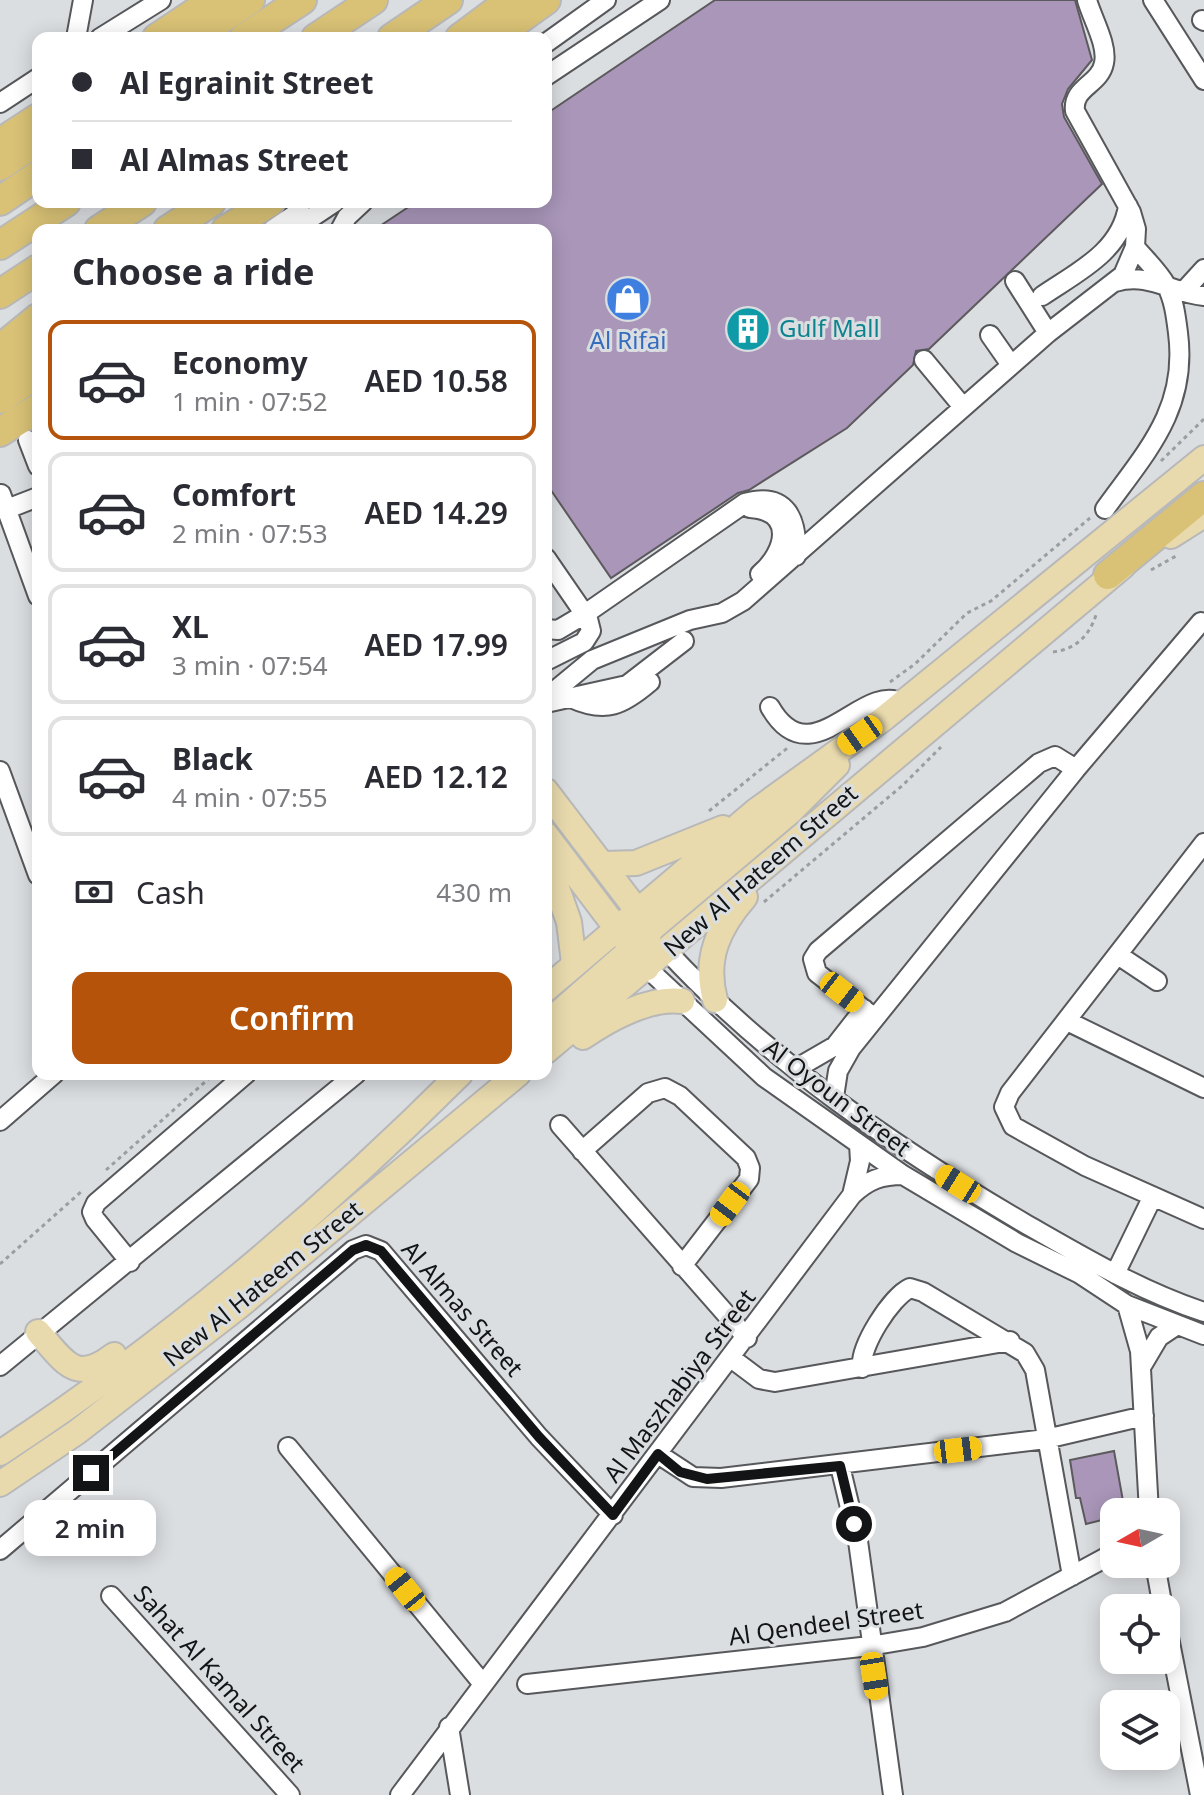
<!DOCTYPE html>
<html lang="en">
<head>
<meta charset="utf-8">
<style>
  :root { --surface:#fff; --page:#f2f2f3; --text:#2b2b33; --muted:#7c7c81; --line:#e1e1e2; --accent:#b45309 }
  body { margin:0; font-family:"Noto Sans",sans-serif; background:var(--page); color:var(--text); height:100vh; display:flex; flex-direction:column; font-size:30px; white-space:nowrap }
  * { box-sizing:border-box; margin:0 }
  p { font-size:26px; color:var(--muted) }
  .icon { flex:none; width:44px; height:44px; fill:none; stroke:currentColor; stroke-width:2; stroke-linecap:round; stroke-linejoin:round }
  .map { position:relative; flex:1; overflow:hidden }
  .drawer { position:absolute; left:32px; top:224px; width:520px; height:856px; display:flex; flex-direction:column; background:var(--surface); border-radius:16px; box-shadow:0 4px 20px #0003 }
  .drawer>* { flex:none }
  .banner { position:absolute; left:32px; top:32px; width:520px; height:176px; border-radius:16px; box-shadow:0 4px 20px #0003; display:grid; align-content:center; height:176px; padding:0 40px; background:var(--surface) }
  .needle { width:52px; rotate:261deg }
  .fabs { position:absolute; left:1100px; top:1498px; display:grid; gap:16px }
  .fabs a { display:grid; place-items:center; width:80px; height:80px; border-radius:16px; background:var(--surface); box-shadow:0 4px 20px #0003; font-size:40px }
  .end { position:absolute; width:36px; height:36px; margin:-18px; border:10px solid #131415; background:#fff; box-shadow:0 0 0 4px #fff }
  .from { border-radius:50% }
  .bubble { position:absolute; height:56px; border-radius:16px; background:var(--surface); box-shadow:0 4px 20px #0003; font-size:26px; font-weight:600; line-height:56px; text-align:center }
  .car { position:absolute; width:24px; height:48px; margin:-24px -12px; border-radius:10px; box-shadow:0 0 6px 2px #0007; background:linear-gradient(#f5c518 24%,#345 0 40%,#f5c518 0 76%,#345 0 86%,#f5c518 0) }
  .banner b { display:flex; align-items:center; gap:28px; height:76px; font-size:30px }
  .banner b+b { border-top:2px solid var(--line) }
  .banner i { width:20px; height:20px; background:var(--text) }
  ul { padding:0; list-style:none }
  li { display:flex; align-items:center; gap:24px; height:120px; margin:0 16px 12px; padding:0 24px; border:4px solid var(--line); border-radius:16px }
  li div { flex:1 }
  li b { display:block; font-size:30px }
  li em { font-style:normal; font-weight:600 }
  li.selected { border-color:var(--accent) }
  li>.icon { width:72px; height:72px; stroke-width:1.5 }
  h2 { padding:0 40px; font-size:36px; line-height:96px }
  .pay { display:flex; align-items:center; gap:20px; height:88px; padding:0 40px; font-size:30px }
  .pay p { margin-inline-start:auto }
  .cta { display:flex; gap:16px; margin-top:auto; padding:16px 40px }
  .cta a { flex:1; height:92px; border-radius:16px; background:var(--accent); color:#fff; font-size:32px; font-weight:600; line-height:92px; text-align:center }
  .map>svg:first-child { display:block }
</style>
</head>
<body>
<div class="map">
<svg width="1204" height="1795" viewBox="0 0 1204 1795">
  <rect width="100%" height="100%" fill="#dbdee1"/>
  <path fill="#a996b9" stroke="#5c5a5d" stroke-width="2" d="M715 0H1075L1092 60 1068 89 1062 104 1064 117 1102 184 929 349 916 351 913 365 847 428 749 490 738 493 611 578 546 483V230H374L416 202H546V114Z
    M1114 1451 1125 1512H1114V1517L1086 1524 1080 1498H1076L1070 1460Z"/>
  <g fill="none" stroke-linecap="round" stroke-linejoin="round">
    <g stroke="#56585b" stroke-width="22">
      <path id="minor" d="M1153 0 1204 80
        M1202 20 1204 21
        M76 38 83 0
        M100 38 161 0
        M546 43 606 0
        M546 76 660 0
        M0 103 38 78
        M272 230 300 211
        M293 230 335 202
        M340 230 347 217 363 202
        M1015 281 1048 333
        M1115 282C1150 272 1171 293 1204 296
        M1183 292 1204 269
        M1042 296C1077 272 1121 252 1128 206
        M990 335 1011 365
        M924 360 963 407
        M28 440 38 466
        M1 494 38 596
        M750 508C796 511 786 552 760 574
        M7 509 38 497
        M1105 509C1146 452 1188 409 1178 333 1176 317 1174 299 1166 285 1159 272 1145 259 1135 247
        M546 558 588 619 591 631 584 642 546 661
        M546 629 558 630 585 614 745 503C787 491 798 520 796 556
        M546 698 592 660 690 620 722 613 743 601 1048 333 1123 275 1135 247 1136 229 1131 212 1075 111C1072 87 1100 85 1104 63 1108 45 1092 18 1087 0
        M571 698C606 714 623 705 650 682
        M546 703 627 685 684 641
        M770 707C811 779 862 681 902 703
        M0 771 38 875
        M1204 843 1010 1093 1004 1107 1013 1126 1085 1166 1204 1219
        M667 951C769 1061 896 1148 1024 1223 1082 1256 1140 1291 1204 1312
        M1118 955 1157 981
        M647 968 764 1077 903 1175 1017 1243 1080 1274 1127 1305 1204 1335
        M875 1018 817 973 813 959 818 951 1039 763 1055 756 1076 769
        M1067 1021 1204 1088
        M797 1068 835 1046 864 1009
        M834 1097 838 1071 851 1048 1076 769 1201 622
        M0 1121 54 1074
        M560 1125 747 1338
        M582 1151 648 1093 665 1088 680 1096 746 1158 750 1168 749 1179 682 1266
        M852 1195 860 1161 859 1144
        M130 1262 95 1219 92 1212 96 1203 246 1074
        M1115 1274 1152 1198
        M1127 1305 1140 1351 1149 1512
        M731 1358 759 1379 775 1382 1010 1341
        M1143 1364 1159 1337 1177 1325
        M0 1366 356 1074
        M862 1368C859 1347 891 1297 910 1288L923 1292 1025 1353 1035 1370 1072 1576
        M288 1447 483 1684
        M658 1454 693 1477 721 1478 1046 1439 1144 1416
        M840 1466 858 1541 893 1795
        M0 1550 353 1250 366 1245 381 1251 539 1437 613 1515
        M1155 1564 1163 1608
        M111 1596 290 1795
        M1166 1622 1200 1795
        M527 1684 870 1646 923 1637 1005 1612 1114 1553
        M449 1727 460 1795
        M400 1795 852 1195C868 1180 881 1175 903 1175"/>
    </g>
    <g stroke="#b8b8b9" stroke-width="28">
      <path id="major" d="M1171 536 1204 515
        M546 791 646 922
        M546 835 624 938
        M546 857 569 922 574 963
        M604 864 636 863 723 828
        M647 968 643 948 651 929 791 811 837 765
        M546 989 757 810 883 719 1204 458
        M715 1000C704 959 718 928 745 897
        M546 1024 626 954 637 925
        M583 1037C609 1019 649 997 682 1001
        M546 1051 1123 566
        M38 1332C65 1362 75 1385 114 1355
        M0 1453C166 1344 320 1214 460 1074
        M0 1484 77 1432 238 1307 518 1074"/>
    </g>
    <g stroke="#b8b8b9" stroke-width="32">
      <path id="highway" d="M157 38 214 0
        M193 38 250 0
        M244 38 302 0
        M316 38 373 0
        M392 38 448 0
        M460 38 511 0
        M493 38 546 0
        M0 143 38 118
        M0 166 37 141
        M0 201 38 175
        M99 230 142 202
        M168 230 211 202
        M226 230 270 202
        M0 245 66 202
        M0 294 38 269
        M0 349 38 318
        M1 368 38 345
        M0 399 38 373
        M0 432 38 408
        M1108 575 1204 496"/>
    </g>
    <path stroke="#9b9ea0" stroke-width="3" stroke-dasharray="4 4" stroke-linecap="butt" d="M1161 461 1204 419
      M1151 570 1176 556
      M1053 652C1076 649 1089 636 1096 615
      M890 682 915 664 967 613 991 601 1090 518
      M709 811 790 746
      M764 902 903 785 941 747
      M106 1170 214 1074
      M0 1264 82 1191"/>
    <use href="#minor" stroke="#fff" stroke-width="18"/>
    <use href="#major" stroke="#e8daad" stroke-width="24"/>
    <use href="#highway" stroke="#d9c276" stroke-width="28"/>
  </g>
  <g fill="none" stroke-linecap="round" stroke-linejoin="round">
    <path stroke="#131415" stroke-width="10" d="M91 1473 353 1250 366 1245 381 1251 539 1437 613 1515 658 1454 680 1472 707 1479 840 1466 854 1524"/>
  </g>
  <defs>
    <g id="shop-disc" transform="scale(2.3)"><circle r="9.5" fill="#3f7fe0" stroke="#dbdee1"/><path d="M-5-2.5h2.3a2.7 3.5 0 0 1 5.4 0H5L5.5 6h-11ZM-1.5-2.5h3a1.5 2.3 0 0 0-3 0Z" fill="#fff"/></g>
    <g id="building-disc" transform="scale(2.3)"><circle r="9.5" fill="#0f9aa8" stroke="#dbdee1"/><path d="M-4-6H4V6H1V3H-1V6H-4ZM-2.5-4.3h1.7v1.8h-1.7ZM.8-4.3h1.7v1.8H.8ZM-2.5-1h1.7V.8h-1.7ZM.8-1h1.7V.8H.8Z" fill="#fff"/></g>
  </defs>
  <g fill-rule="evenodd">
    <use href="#shop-disc" x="628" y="299"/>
    <use href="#building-disc" x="748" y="329"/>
  </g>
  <g text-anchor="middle" stroke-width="6" stroke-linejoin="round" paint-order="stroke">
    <g font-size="24" fill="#0d838f" stroke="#dbdee1" text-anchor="start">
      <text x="779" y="337">Gulf Mall</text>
    </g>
    <g font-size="24" fill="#366cbe" stroke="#dbdee1">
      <text x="628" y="349">Al Rifai</text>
    </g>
    <g font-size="24" fill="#131415" stroke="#dbdee1">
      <text transform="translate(761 871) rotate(-41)" y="8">New Al Hateem Street</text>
      <text transform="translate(837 1098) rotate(37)" y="8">Al Oyoun Street</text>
      <text transform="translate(263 1284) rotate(-39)" y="8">New Al Hateem Street</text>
      <text transform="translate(462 1309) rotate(49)" y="8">Al Almas Street</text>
      <text transform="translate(680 1386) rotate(-53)" y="8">Al Maszhabiya Street</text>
      <text transform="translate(826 1624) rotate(-8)" y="8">Al Qendeel Street</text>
      <text transform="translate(219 1679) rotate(48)" y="8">Sahat Al Kamal Street</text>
    </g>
  </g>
</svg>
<div class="fabs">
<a><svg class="needle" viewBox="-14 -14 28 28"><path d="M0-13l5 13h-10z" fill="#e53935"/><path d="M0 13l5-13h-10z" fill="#7c7c81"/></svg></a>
<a><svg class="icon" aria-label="locate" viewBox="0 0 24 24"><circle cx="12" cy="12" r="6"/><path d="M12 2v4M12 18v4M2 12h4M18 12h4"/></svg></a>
<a><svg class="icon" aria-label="layers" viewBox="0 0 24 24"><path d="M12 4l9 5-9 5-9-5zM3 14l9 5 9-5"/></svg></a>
</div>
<i class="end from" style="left:854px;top:1524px"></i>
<i class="end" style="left:91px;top:1473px"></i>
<div class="bubble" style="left:24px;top:1500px;width:132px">2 min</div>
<i class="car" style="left:860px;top:735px;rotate:235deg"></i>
<i class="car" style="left:842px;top:992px;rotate:128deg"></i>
<i class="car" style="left:958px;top:1184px;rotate:302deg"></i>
<i class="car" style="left:730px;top:1204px;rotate:217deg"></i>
<i class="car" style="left:958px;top:1450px;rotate:83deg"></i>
<i class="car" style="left:405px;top:1589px;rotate:321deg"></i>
<i class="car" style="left:874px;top:1676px;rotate:171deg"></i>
<div class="banner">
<b><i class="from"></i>Al Egrainit Street</b>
<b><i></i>Al Almas Street</b>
</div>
<section class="drawer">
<h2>Choose a ride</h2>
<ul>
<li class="selected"><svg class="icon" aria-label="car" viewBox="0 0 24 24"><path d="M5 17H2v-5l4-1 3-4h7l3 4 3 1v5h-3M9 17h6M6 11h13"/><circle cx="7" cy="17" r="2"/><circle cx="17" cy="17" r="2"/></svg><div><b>Economy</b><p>1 min · 07:52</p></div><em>AED 10.58</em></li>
<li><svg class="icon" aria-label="car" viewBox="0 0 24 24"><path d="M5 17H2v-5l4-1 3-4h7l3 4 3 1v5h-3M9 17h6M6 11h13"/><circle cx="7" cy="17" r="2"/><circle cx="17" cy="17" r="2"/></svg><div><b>Comfort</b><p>2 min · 07:53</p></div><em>AED 14.29</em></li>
<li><svg class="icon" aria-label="car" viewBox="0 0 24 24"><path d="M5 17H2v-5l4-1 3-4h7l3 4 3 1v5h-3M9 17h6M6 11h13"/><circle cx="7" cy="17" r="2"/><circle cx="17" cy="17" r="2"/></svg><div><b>XL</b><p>3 min · 07:54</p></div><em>AED 17.99</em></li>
<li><svg class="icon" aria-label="car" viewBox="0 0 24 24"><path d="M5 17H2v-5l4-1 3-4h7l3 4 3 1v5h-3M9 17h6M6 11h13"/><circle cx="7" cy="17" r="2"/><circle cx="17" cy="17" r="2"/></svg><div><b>Black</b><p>4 min · 07:55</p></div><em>AED 12.12</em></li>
</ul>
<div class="pay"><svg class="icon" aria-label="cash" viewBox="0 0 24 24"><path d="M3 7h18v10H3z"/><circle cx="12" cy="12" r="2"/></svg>Cash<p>430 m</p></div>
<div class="cta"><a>Confirm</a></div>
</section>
</div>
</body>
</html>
